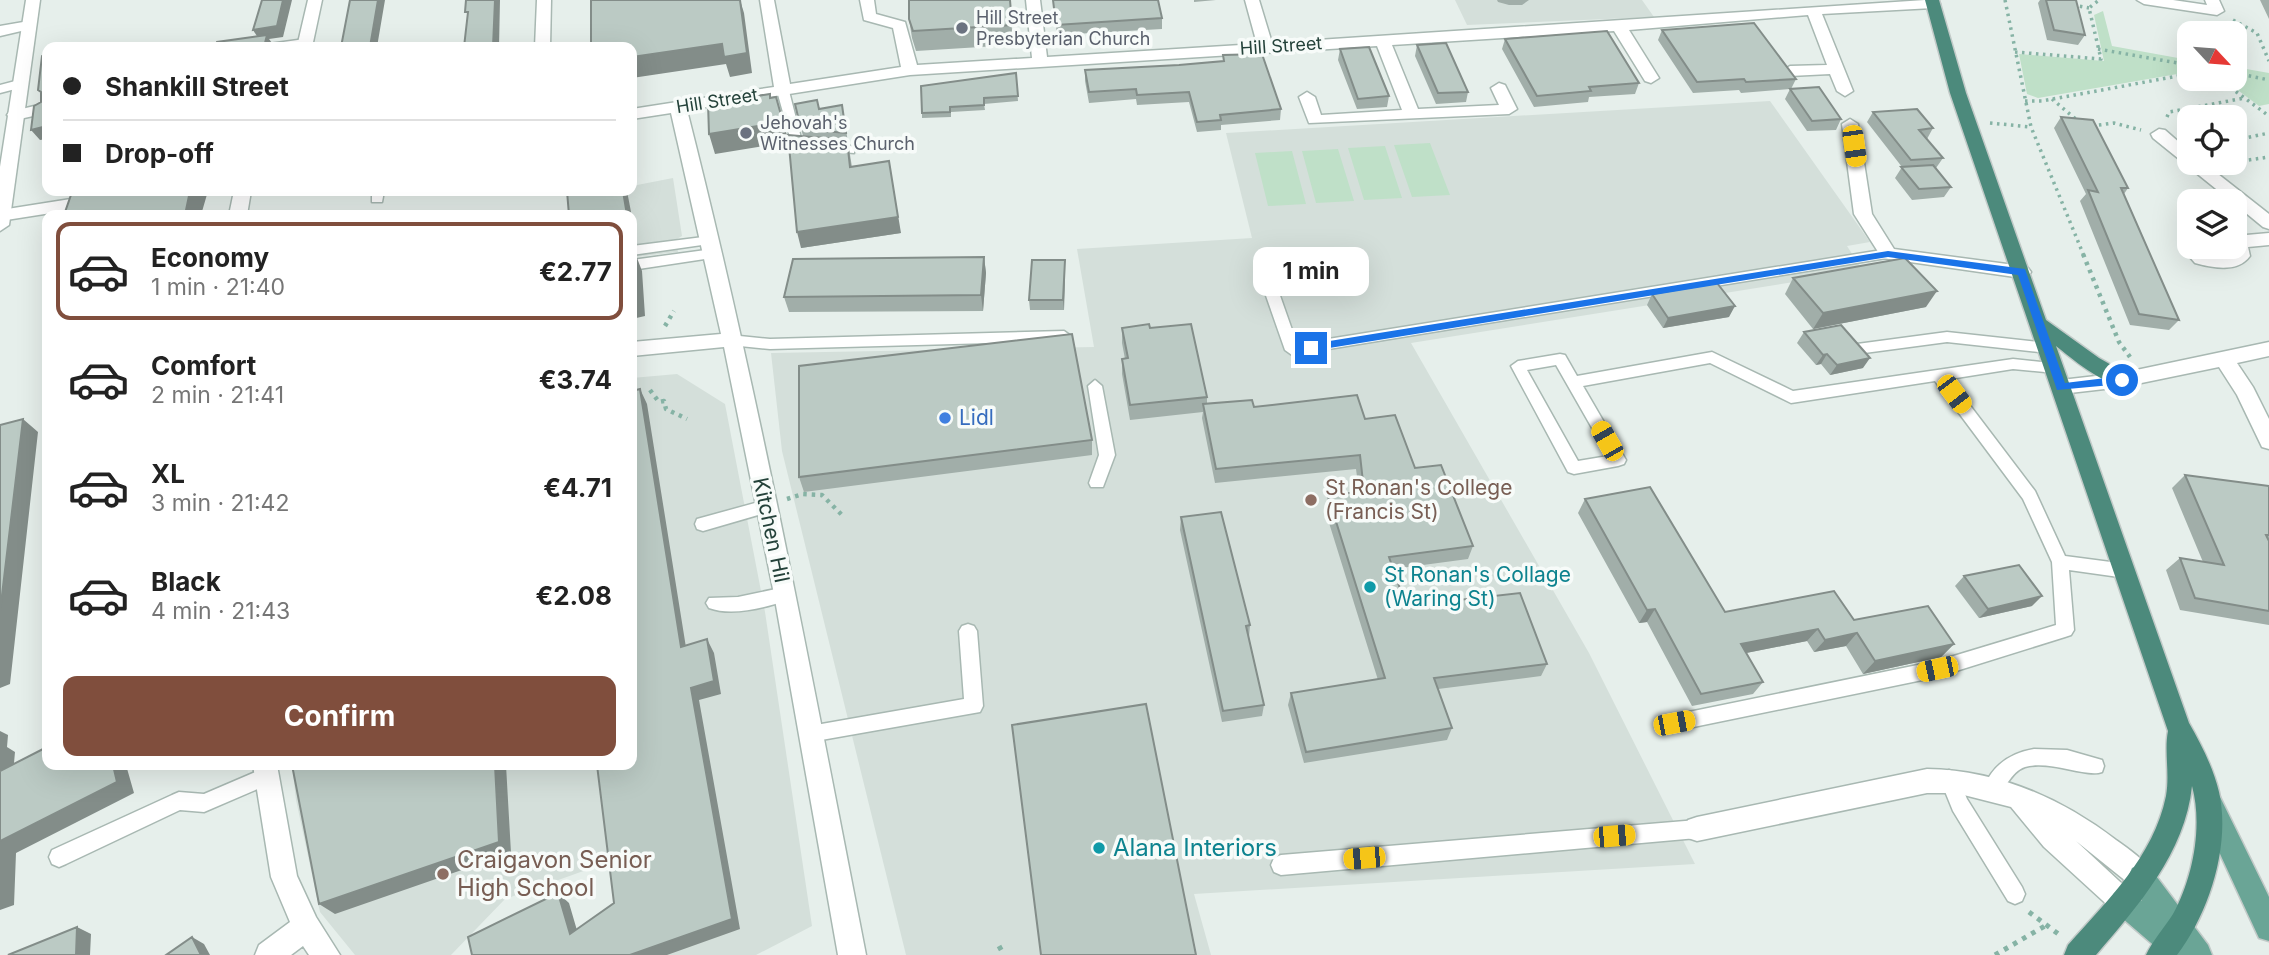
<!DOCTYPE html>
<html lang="en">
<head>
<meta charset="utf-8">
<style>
  :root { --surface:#fff; --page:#f6f6f6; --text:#222; --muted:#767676; --line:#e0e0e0; --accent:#804e3d }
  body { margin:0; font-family:Inter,sans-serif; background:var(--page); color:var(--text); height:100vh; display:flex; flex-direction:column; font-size:26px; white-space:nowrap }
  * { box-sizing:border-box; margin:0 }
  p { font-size:23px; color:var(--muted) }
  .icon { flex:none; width:38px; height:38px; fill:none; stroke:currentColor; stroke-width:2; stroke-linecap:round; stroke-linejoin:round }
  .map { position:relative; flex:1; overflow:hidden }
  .panel { position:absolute; left:42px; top:210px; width:595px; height:560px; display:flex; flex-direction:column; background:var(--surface); border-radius:14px; box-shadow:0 7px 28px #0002 }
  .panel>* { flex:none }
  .guide { position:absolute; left:42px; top:42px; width:595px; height:154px; border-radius:14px; box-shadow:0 7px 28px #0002; display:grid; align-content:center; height:154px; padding:0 21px; background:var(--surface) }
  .needle { width:46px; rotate:116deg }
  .tools { position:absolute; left:2177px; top:21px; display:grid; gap:14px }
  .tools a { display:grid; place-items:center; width:70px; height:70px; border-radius:14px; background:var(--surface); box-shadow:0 7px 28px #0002; font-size:35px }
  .end { position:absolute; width:32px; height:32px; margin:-16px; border:9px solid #1a73e8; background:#fff; box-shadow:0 0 0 4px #fff }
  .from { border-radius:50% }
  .bubble { position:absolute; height:49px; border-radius:14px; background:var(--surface); box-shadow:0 7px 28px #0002; font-size:23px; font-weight:700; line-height:49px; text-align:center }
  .car { position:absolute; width:21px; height:42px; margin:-21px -10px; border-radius:9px; box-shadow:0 0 5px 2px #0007; background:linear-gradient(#f5c518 24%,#345 0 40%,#f5c518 0 76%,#345 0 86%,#f5c518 0) }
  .guide b { display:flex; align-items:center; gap:24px; height:66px; font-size:26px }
  .guide b+b { border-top:2px solid var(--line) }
  .guide i { width:18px; height:18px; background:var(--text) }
  ul { padding:12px 0 0; list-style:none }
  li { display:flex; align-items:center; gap:21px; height:98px; margin:0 14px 10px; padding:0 7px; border:4px solid transparent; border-radius:14px }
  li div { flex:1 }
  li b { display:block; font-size:26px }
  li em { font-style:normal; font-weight:700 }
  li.current { border-color:var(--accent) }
  li>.icon { width:63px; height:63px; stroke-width:1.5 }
  .primary-button { display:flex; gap:14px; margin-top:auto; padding:14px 21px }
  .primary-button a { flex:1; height:80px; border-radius:14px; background:var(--accent); color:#fff; font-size:28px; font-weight:700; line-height:80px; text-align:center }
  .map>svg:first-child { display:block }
</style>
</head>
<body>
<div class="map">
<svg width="2269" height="955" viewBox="0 0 2269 955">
  <rect width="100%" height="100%" fill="#e6efeb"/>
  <path fill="#d4dfda" d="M1455 0H1642L1654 17 1467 25Z
    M1770 101 1870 242 1847 246 1863 271 1411 343 1589 653 1695 864 1194 894 1211 955H906L782 451 771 353 1094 347 1077 249 1252 238 1226 133Z
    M673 178 682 236 677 239 678 252 632 257V215L601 191H632V186Z
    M677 374 725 404 765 612 812 926 756 955H617L624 913 617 859 505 899 451 955H355L320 912 296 800 292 765H632V378Z"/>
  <path fill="#bfe0c8" d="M2103 11 2112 46 2189 60V72L2038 98 2027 94 2019 54 2104 61 2094 15Z
    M2235 67 2269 73V104L2259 106 2223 79H2235Z
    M1430 143 1450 195 1412 197 1394 145Z
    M1385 146 1402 198 1364 200 1348 148Z
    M1338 149 1354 201 1316 203 1302 151Z
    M1292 151 1306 204 1268 206 1255 153Z"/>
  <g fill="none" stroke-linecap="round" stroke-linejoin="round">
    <g stroke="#a8b8b2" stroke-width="3">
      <path id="service" d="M305 39 309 40V44L263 47 269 44Z
        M19 80 23 81V87L0 93V85Z
        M783 87 789 91 802 142 850 146 854 147V153L793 148 777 91Z
        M372 191H384L382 202H372Z
        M711 236 718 240 716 243 632 255V246Z
        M713 249 720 254 718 257 632 270V260Z
        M1888 249 1895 254 1893 257 1292 355 1285 350 1257 270 1264 265 1271 270 1297 344Z
        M1064 331 1071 336 1064 341 770 349 730 345 723 340 730 335 770 339Z
        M1947 332 2048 343 2055 348 2048 353 1947 342 1857 354 1850 349 1857 344Z
        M1712 352 1793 391 2013 359 2060 364 2062 368 2055 373 2013 369 1950 379 2035 491 2065 556 2126 564 2132 566 2134 571 2132 576 2126 578 2069 570 2074 630 2071 635 2065 637 1937 677 1674 731 1668 729 1665 723 1668 717 1674 715 1937 661 2056 625 2052 562 2023 499 1935 381 1791 403 1710 363 1583 386 1626 460 1624 464 1618 466 1574 474 1568 472 1511 366 1518 361 1560 354 1565 355 1577 376ZM1556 365 1608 456 1578 461 1527 370Z
        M1095 380 1102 386 1115 455 1103 487H1091L1089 483 1099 455 1088 386Z
        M766 500 772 501 774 506 772 511 703 531 697 529 695 524 697 519Z
        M785 587 791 589 793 594 791 599C767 607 733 617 709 608L706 603 709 598 738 597Z
        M968 624 974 626 977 631 983 706 980 712 810 742 804 740 801 734 804 728 810 726 964 699 959 631 962 626Z
        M2034 749 2067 750 2102 760 2104 766 2102 772C2087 778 2050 760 2025 767 2010 772 2007 790 1993 796L1986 793 1984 787C1993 765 2010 753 2034 749Z
        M267 767 274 770 276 776 274 782 204 812 180 810 66 864 59 867 52 864 49 857 52 850 172 795 179 792 204 794Z
        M1949 770 1956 773 1967 799 2022 887 2025 894 2022 901 2015 904 2008 901 1953 811 1940 779 1942 773Z
        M1697 820 1704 822 1707 829 1704 836 1697 838 1281 875 1274 872 1271 865 1274 858 1281 855Z"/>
    </g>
    <g stroke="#a8b8b2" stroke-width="3">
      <path id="minor" d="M308 0H322L312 47H297Z
        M537 0H551L550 47H535Z
        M760 0H774L790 84 901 67 893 28 864 20 860 0H874L876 14 905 22 917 65 1032 58 1026 0H1040L1047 57 1257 44 1245 0H1259L1272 43 1925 0 1938 1 1940 4 1933 8 1822 14 1853 91 1845 96 1837 91 1830 74 1790 76 1782 71 1790 66 1827 65 1808 15 1629 30 1659 78 1651 83 1645 81 1614 31 1392 45 1418 109 1499 105 1491 88 1499 83 1505 85 1517 109 1509 114 1309 123 1299 97 1307 92 1315 97 1321 115 1402 110 1377 46 910 75 687 110C758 389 811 672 866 955H838L774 594 724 347 632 356V342L721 334 671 113 632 119V109L774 87Z
        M2137 0H2173L2207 5 2205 0H2219L2224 11 2217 15 2144 4Z
        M29 21 34 22 36 25 34 28 0 36V26Z
        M47 103V113L15 120 7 115 9 112Z
        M1850 119 1858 124 1872 214 1894 249 2022 266 2028 268 2031 272 2028 276 2022 278 1882 258 1854 214 1842 124Z
        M2159 129 2165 130 2189 151V163H2204L2269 214V229L2263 227 2235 204V201H2231L2153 138 2151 134Z
        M234 191H251L247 215H229Z
        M96 195 105 201 102 205 0 221 1 210Z
        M2269 233V245L2248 247 2250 256C2238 273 2213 268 2195 263L2181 247 2189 241V247H2200L2206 253 2229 256 2232 254 2230 247H2235V236Z
        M2269 342V356L2237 363 2253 387 2269 419V449L2262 447 2237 395 2219 367 2122 387 2061 394 2054 392 2051 387 2054 382 2061 380 2122 373Z
        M253 765H277L297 876 316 917 340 955H309L303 946 291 955H255L259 945 290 922 271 877Z
        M1927 769C1997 770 2061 798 2116 840 2130 850 2147 861 2154 877L2150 886 2141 890 2132 886 2076 841 2132 893 2136 902 2132 911 2123 915 2114 911 2044 847 2011 807 1956 793H1927L1697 841 1688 838 1684 829 1688 820 1697 817Z"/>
    </g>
    <g stroke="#a8b8b2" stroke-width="3">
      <path id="tertiary" d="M26 0H40L9 225 0 231V167Z"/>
    </g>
    <g stroke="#c2cac8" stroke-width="3">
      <path id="primary" d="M2209 790 2218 793 2269 897V941L2259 938 2196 802 2200 793Z
        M2141 864 2150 868 2208 945 2212 955H2165L2114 911 2110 902 2114 893 2123 889 2142 901 2128 877 2132 868Z"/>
    </g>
    <g stroke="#c2cac8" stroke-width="3">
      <path id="trunk" d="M1925 0H1939L1966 93 2046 320 2099 358 2129 375 2132 380 2129 385C2110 391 2071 358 2056 346L2189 723C2201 744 2213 767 2219 792 2231 845 2209 913 2177 955H2146C2153 940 2164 928 2173 914 2193 878 2203 826 2192 786 2185 853 2138 906 2096 955H2064L2068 945C2107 901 2154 856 2166 796 2170 774 2164 751 2168 731L1950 93Z"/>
    </g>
    <path stroke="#86b3a5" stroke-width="3.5" stroke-dasharray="2.5 4.5" stroke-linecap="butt" d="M2005 0 2031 127 2084 256
      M2073 5 2089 8
      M2233 20 2257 33 2269 61
      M2098 49 2189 65
      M2015 52 2101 59 2089 8 2099 0
      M2235 73 2269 80
      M2219 79 2269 116
      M2052 99 2078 121
      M2025 101H2042L2189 74
      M2167 117 2169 112 2245 98
      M1990 123 2031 127
      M2092 126 2114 123 2141 130
      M2235 140 2269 133
      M2235 162 2269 157"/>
    <path stroke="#86b3a5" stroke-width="4.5" stroke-dasharray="3.5 5" stroke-linecap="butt" d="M2083 254 2119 342 2130 357
      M665 326 674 311
      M650 390 659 402 664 401 666 409 687 419
      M787 499 803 494 822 495 842 515"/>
    <path stroke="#86b3a5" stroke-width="5" stroke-dasharray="4.5 6" stroke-linecap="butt" d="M2029 912 2061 936
      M999 946 1004 955
      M1995 955 2045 926"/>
    <use href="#service" fill="#fff" fill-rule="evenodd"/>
    <use href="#minor" fill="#fff" fill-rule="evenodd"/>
    <use href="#tertiary" fill="#fff" fill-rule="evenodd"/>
    <use href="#primary" fill="#6aa596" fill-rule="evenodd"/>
    <use href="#trunk" fill="#4c8a7c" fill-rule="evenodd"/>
  </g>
  <path fill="#a1aea9" d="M1010 0 1013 45 916 51 912 38 909 19Z
    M1053 0 1162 18V29L1057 35Z
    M1194 0H1216L1194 2Z
    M1497 0H1529L1522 5H1509L1498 2Z
    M2040 0H2076L2085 35 2078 45 2047 40 2038 3Z
    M2260 0H2269V19Z
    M1662 30 1796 79 1791 89 1841 119 1836 130 1807 131 1785 99 1790 89 1741 93 1739 90 1693 93 1658 40Z
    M1505 39 1639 83 1635 94 1589 97 1588 102 1534 107 1502 49Z
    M1417 45 1468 92 1466 102 1436 104 1415 56Z
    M1340 49 1389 96 1387 107 1357 109 1338 60Z
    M1223 55 1281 109 1280 120 1221 125V130L1197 132 1189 102 1137 105 1136 99 1089 103 1085 81V70L1179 65 1223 61Z
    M1016 73 1018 101 984 104 985 110 951 112V117L922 118V113Z
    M795 104 819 109 842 105 852 167 901 233 801 248 803 136Z
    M1873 112 1933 128 1927 139 1943 158 1936 168 1951 187 1944 197 1912 200 1895 178 1902 167 1867 122Z
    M2061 117 2128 188 2124 194 2179 320 2169 330 2130 325 2080 201 2086 194 2054 128Z
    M984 257 986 273 983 311 789 312 784 297Z
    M1065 260 1064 310H1030L1029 300Z
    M1793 278 1926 307 1813 329 1785 294Z
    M1652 294 1729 317 1663 328 1647 305Z
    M1122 328H1150L1207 397V404L1365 419 1415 468 1473 546 1468 559 1393 569 1406 606 1547 664 1541 676 1438 689 1452 728 1447 740 1304 763 1288 705 1291 693 1378 680 1325 510 1328 496 1359 492 1356 469 1215 483 1202 418 1203 412 1130 420 1122 374V359H1125L1122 343Z
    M1804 332 1863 368 1830 375 1821 364 1816 365 1797 343Z
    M1092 440V455L804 492 799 477Z
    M2185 475 2269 486V625L2180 610 2166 570 2180 558 2203 562 2172 488Z
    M1585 499 1725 612 1854 620 1954 644 1941 657 1863 674 1846 646 1814 652 1807 641 1746 653 1763 682 1753 694 1692 706 1647 622 1639 623 1578 513Z
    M1181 517 1250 625 1249 637 1264 705 1262 716 1222 722 1180 530Z
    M1964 576 2032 606 1979 618 1955 586Z"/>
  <path fill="#838d89" d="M283 0H292L283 37 269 39 275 47H264L253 30Z
    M378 0H385L377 47H370Z
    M495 0H500L499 47H493Z
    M740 0 744 13 752 73 730 77 726 64 632 78V57Z
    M783 122 789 142 715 154 709 134Z
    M47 126V139L40 140 31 130Z
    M632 137 634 142 637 175 632 176Z
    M889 161 901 233 801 248 797 232Z
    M190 191H208L201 215H185Z
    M623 191H627L637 243 632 245V215H627Z
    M634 250 642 271 645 316 632 319Z
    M984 257 986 273 983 311 981 295Z
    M1065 260V270L1064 310 1063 300Z
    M1937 291 1926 307 1813 329 1823 313Z
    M1735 306 1729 317 1663 328 1668 318Z
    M1827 354 1821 364 1816 365 1823 355Z
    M1870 358 1863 368 1830 375 1837 365Z
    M640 389 647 404 688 660 681 647Z
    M23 419 38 432 10 684 0 688V612Z
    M2042 596 2032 606 1979 618 1988 609Z
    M1655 609 1647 622 1639 623 1647 610Z
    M1818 629 1807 641 1731 656 1741 644Z
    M1857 633 1846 646 1814 652 1825 640Z
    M707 639 714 653 721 694 699 700 740 929 667 955H630L691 688Z
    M1954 644 1941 657 1863 674 1875 661Z
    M0 731 8 735 7 747 15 752 12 785 0 778Z
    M113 765H126L134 793 16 853 14 905 0 910V841Z
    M495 765H506L511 853 335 914 319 904Z
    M558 893 569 903 581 944 570 934Z
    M77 927 91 934 90 955H76Z
    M192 937 204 944 210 955H201Z"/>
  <path fill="#bbcac4" stroke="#838d89" stroke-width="2" d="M262 0H283L277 26 253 30Z
    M350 0H378L370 47H341Z
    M466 0H495L493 47H464L468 12H465Z
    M591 0H740L747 53 724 57 722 44 632 57V47H591Z
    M909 0H1010L1012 25 913 31 909 19Z
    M1053 0H1158L1162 18 1056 25Z
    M2046 0H2076L2085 35 2054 30Z
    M1754 23 1796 79 1746 82 1744 79 1697 82 1662 30Z
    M1607 31 1639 83 1589 87 1591 91 1537 96 1505 39Z
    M267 35 264 47H215L217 42Z
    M1446 43 1468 92 1438 93 1417 45Z
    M1369 47 1389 96 1358 99 1340 49Z
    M1262 54 1281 109 1220 115 1221 120 1197 122 1189 92 1137 95 1136 89 1089 92 1085 70 1179 65 1224 61 1223 55Z
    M47 55V126L31 130 34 106 41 102V92L38 90 42 56Z
    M1016 73 1018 96 984 98V105L950 107V112L922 113 921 86Z
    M1819 87 1841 119 1812 121 1790 89Z
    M770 94V98L776 97 783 122 709 134 708 103Z
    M817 100 819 109 842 105 846 133 801 129 795 104Z
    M1917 109 1933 128 1919 130 1943 158 1911 160 1873 112Z
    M2061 117 2093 120 2128 188H2121L2179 320 2139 314 2088 190 2098 192Z
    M788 135 847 140 850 167 889 161 898 217 797 232Z
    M1933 165 1951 187 1919 189 1901 167Z
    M98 191H190L185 215H64L71 195Z
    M567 191H623L627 215H569Z
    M530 212 529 215H512Z
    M634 250 636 296 632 297V251Z
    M984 257 981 295 784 297 793 259Z
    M1905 258 1937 291 1823 313 1793 278Z
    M1032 260H1065L1063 300H1029Z
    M1717 283 1735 306 1668 318 1652 294Z
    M1149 324 1150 328 1191 324 1207 397 1130 405 1122 359 1128 358 1122 328Z
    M1841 325 1870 358 1837 365 1827 354 1823 355 1804 332Z
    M1072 334 1092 440 799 477V366Z
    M640 389 681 647 707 639 714 681 691 688 732 919 630 955H472L468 937 558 893 570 934 614 903 597 765H632V391Z
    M1357 395 1365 419 1395 415 1415 468 1441 465 1473 546 1389 557 1406 606 1520 593 1547 664 1434 678 1452 728 1306 752 1291 693 1385 678 1328 496 1364 491 1360 455 1216 469 1203 404 1252 400 1254 407Z
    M23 419 0 612V425Z
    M2185 475 2269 486V535H2266L2269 541V611L2195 598 2180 558 2224 565Z
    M1650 487 1725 612 1834 591 1854 620 1928 606 1954 644 1875 661 1857 633 1825 640 1818 629 1741 644 1763 682 1701 694 1655 609 1647 610 1585 499Z
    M1221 512 1250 625 1246 626 1264 705 1223 711 1181 517Z
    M2019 565 2042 596 1988 609 1964 576Z
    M1146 704 1196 955H1041L1012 725Z
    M47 747V765H113L117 782 0 841V771Z
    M292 765H495L499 842 319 904Z
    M77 927 76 955H8Z
    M192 937 201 955H166Z"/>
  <path fill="#1a73e8" d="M1888 251 2025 269 2065 383 2122 376 2128 380 2122 384 2057 390 2018 275 1888 257 1311 351 1306 348 1311 344Z"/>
  <g fill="#6b7280" stroke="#f7fbf9" stroke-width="2.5">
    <circle cx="962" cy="28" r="7"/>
    <circle cx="746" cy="133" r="7"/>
  </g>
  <circle fill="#3f7fe0" stroke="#f7fbf9" stroke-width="2.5" cx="945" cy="418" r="7"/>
  <g fill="#8d6e63" stroke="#f7fbf9" stroke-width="2.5">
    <circle cx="1311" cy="500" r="7"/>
    <circle cx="443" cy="874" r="7"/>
  </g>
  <g fill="#0f9aa8" stroke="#f7fbf9" stroke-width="2.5">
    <circle cx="1370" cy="587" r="7"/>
    <circle cx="1099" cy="848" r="7"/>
  </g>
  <g text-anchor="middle" stroke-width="7" stroke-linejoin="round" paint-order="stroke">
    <g font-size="18" fill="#5b616d" stroke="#f7fbf9" text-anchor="start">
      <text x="976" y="24">Hill Street<tspan x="976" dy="21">Presbyterian Church</tspan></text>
      <text x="760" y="129">Jehovah's<tspan x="760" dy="21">Witnesses Church</tspan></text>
    </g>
    <g font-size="18" fill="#24423a" stroke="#f7fbf9">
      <text transform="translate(1281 46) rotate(-4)" y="6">Hill Street</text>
      <text transform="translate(717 101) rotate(-9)" y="6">Hill Street</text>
    </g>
    <g font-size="21" fill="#366cbe" stroke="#f7fbf9" text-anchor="start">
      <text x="959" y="425">Lidl</text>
    </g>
    <g font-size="21" fill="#785e54" stroke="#f7fbf9" text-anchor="start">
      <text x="1325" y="495">St Ronan's College<tspan x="1325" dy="24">(Francis St)</tspan></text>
    </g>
    <g font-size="21" fill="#24423a" stroke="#f7fbf9">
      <text transform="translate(771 530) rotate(78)" y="7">Kitchen Hil</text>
    </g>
    <g font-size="21" fill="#0d838f" stroke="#f7fbf9" text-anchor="start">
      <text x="1384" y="582">St Ronan's Collage<tspan x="1384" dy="24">(Waring St)</tspan></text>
    </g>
    <g font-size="24" fill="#0d838f" stroke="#f7fbf9" text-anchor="start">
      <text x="1113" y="856">Alana Interiors</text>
    </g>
    <g font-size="24" fill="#785e54" stroke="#f7fbf9" text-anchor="start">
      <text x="457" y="868">Craigavon Senior<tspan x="457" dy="28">High School</tspan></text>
    </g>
  </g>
</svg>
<div class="tools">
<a><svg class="needle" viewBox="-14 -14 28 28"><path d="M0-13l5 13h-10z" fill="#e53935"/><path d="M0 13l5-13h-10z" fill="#767676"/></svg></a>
<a><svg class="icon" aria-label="locate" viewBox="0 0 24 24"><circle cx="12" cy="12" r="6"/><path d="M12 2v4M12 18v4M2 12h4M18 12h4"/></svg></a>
<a><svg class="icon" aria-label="layers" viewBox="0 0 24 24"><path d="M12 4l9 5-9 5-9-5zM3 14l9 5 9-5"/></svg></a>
</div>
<i class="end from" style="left:2122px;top:380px"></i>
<i class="end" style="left:1311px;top:348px"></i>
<div class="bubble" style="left:1253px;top:247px;width:116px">1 min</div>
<i class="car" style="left:1854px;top:146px;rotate:172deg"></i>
<i class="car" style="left:1954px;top:394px;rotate:143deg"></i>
<i class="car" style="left:1607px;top:441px;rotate:330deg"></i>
<i class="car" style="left:1937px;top:669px;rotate:258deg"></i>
<i class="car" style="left:1674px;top:723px;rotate:79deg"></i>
<i class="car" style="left:1614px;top:836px;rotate:85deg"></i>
<i class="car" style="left:1364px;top:858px;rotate:265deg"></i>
<div class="guide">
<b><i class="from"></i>Shankill Street</b>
<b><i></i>Drop-off</b>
</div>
<section class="panel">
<ul>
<li class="current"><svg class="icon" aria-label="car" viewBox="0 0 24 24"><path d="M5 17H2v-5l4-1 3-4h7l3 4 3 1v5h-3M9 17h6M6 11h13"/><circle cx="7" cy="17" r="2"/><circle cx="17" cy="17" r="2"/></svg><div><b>Economy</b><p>1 min · 21:40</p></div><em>€2.77</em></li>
<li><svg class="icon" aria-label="car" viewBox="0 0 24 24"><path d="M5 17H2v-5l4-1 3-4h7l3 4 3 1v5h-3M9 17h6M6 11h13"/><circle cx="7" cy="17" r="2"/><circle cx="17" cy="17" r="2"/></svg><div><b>Comfort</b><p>2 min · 21:41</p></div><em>€3.74</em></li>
<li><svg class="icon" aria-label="car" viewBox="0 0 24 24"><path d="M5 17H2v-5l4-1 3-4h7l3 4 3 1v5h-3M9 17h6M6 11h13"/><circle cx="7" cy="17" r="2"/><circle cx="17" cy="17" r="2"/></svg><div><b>XL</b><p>3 min · 21:42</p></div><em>€4.71</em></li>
<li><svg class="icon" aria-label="car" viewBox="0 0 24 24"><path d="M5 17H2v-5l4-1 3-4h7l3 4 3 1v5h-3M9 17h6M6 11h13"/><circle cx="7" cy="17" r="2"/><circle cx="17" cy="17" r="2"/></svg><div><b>Black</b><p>4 min · 21:43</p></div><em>€2.08</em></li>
</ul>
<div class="primary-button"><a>Confirm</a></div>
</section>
</div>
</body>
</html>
